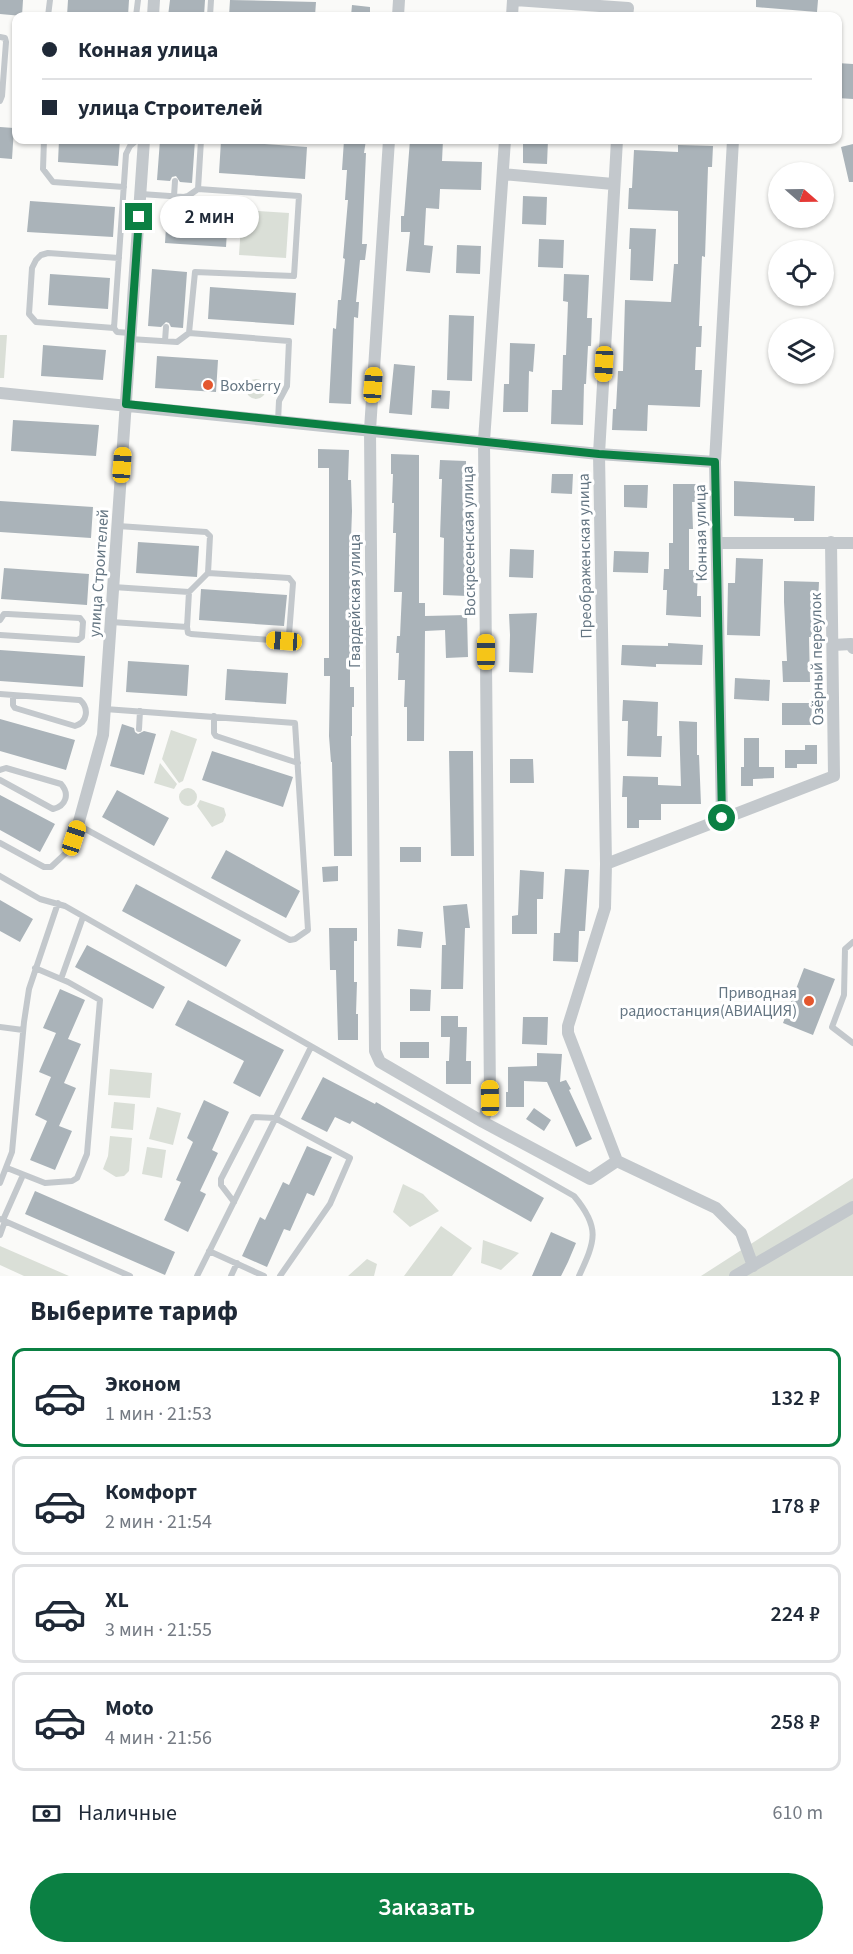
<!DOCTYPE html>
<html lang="ru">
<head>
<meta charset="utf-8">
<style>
  :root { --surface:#fff; --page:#f6f6f7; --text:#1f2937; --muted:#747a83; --line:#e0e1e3; --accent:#0b8043 }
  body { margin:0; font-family:"Source Sans 3",sans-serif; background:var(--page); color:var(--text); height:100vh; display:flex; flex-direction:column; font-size:22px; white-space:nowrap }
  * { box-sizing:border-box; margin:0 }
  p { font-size:20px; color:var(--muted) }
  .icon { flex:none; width:33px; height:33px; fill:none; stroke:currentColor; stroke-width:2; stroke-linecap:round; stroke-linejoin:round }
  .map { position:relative; height:1276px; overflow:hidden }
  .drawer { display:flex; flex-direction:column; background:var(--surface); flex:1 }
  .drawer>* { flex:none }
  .top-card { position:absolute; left:12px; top:12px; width:830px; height:132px; border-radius:12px; box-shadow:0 2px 4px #0004; display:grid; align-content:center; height:132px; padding:0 30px; background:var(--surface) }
  .needle { width:39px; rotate:110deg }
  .controls { position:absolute; left:768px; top:162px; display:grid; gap:12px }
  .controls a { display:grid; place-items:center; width:66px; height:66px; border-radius:50%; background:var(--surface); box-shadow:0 2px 4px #0004; font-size:30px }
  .end { position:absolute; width:27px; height:27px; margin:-14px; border:8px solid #0b8043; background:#fff; box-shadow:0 0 0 3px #fff }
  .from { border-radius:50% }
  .bubble { position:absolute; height:42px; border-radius:21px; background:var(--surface); box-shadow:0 2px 4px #0004; font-size:20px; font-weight:600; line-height:42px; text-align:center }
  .car { position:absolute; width:18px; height:36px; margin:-18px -9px; border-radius:8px; box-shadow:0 0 4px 2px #0007; background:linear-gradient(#f5c518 24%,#345 0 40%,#f5c518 0 76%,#345 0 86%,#f5c518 0) }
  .top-card b { display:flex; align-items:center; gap:21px; height:57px; font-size:22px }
  .top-card b+b { border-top:2px solid var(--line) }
  .top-card i { width:15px; height:15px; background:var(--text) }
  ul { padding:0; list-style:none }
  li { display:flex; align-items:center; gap:18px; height:99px; margin:0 12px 9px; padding:0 18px; border:3px solid var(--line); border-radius:12px }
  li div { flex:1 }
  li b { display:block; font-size:22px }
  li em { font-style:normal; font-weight:600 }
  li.selected { border-color:var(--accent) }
  li>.icon { width:54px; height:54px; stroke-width:1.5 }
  h2 { padding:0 30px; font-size:27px; line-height:72px }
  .pay { display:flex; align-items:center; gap:15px; height:66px; padding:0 30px; font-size:22px }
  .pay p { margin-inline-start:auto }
  .cta { display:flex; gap:12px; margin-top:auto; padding:12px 30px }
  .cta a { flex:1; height:69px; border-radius:36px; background:var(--accent); color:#fff; font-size:24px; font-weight:600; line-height:69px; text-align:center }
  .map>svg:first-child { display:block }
</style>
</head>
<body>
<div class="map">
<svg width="853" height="1276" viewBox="0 0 853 1276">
  <rect width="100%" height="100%" fill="#fafaf8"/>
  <path fill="#dadfd7" d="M242 210 289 213 286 258 239 255Z
    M0 335H7L4 378H0Z
    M246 389a10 10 0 1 1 20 0a10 10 0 1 1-20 0Z
    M171 730 197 739 183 781 179 783 162 759Z
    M160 763 177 784 174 789 154 783Z
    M179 797a9 9 0 1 1 18 0a9 9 0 1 1-18 0Z
    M200 800 224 808 226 815 223 822 212 827 197 806Z
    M110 1069 152 1073 150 1098 108 1095Z
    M114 1102 135 1104 133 1130 111 1128Z
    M157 1107 181 1113 173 1145 149 1139Z
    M110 1136 132 1138 129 1171 124 1176 116 1177 103 1169 108 1156Z
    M147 1147 166 1150 162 1178 142 1174Z
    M853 1178V1276H701Z
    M403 1184 423 1194 439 1211 410 1227 393 1212Z
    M441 1226 472 1248 452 1276H404Z
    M483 1240 519 1253 501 1270 481 1263Z
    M0 1246 69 1276H24L0 1265Z
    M367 1259 377 1264 374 1276H348Z"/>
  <path fill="#aab3b9" d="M0 0H23L22 16 0 14Z
    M68 0H129L128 16H67Z
    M170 0H205L204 16H168Z
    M230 0 316 2 315 16H229Z
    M756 0H818L817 12 756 7Z
    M352 5 370 7V16H351Z
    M837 63 853 64V99L837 98Z
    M0 127 14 128 12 159 0 158Z
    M59 140H120L118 166 58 162Z
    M160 140H195L192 183 180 182 176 176 172 177 170 181 157 180Z
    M344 140H366L364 153H366L362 244H367L365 260H360L356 302H359L358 318 354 317 351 404 329 403 333 328 336 329 338 300H341L345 259 343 258 348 200H345L347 170H342Z
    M410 140H443L442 161 482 162 481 190 440 189 439 209 426 208 424 245 433 246 430 273 406 271 410 232H401V216H404Z
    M523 140H548L547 164 523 163Z
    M221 141 307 147 305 179 219 173Z
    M853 144V182H849L841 147Z
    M678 145 713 146 712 167H708L705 257 702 256 699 326H702L701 347H696L695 370H702L700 407 648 405 647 431 612 430 613 409H616L618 371H623L625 300 671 302 674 264H678V211L628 209 629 188H632L634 150 678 152Z
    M523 196 547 197 546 225 522 224Z
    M30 201 115 207 113 237 27 232Z
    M167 211 228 215 226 247 165 243Z
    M630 228 656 229 653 281 630 280 631 249H629Z
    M539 239 564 240 563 268 538 267Z
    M457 245 481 246 480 274 456 273Z
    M152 269 187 272 183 328 171 327 169 323 166 322 161 327 148 326Z
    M50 274 110 278 108 309 48 305Z
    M564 274 589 275 587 318H592L591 346H588L586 384H584L583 425 551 424 552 390H562L563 355H566L568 302 563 301Z
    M210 287 296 293 294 325 208 319Z
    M449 315 474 316 472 381 447 380Z
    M510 343 535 344 533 372 529 371 528 412H503L504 384H509Z
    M43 345 106 350 103 380 41 376Z
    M157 356 218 360 216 392 155 388Z
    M394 364 415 366 412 415 389 413Z
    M432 390 450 391 449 409 431 408Z
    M13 420 99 425 96 456 11 451Z
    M318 449 349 450 348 480H351L352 511 350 568H352L353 597V616H350V687H354V707H352V736H351L352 856H334L332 762H331L329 736 330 676H324V658H329V468H318Z
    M391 454 419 455V603H425V616L467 615 468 657 446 658 445 630 425 631 424 741H407V707H404L405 680H398L399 653H396L397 636H400L402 592H394L396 533H393L394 503H392L393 474H391Z
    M440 460 466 461V547H469L467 596 443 595 444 538 440 537 442 479H439Z
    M552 474H573L572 494 551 493Z
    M734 481 815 486 814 521H794V518L734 516Z
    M673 484H696V502H692L693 529H689V570H698L697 596H701V617L666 615 667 590H663L664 569H669V543H673Z
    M624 485H648L647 508 624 507Z
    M0 501 93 507 91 538 0 532Z
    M138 542 199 546 197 577 136 573Z
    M510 549 534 550 533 578 509 577Z
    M614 551 649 552 648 573 613 572Z
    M736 558 763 559 760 636 727 635 728 583H735Z
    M4 568 89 574 87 605 1 599Z
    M784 581 819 582 818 603H812V637H809L810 682H783L782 661H787L784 602Z
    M201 589 287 595 284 626 199 620Z
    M537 613 533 673 509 672 510 635 509 614Z
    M668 643 703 645 702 665 656 664V667L621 665 622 645 668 646Z
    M0 650 85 656 83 687 0 681Z
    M128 661 189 665 187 696 126 692Z
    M227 669 288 673 286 704 225 700Z
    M735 678 770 680 769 701 734 699Z
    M623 700 658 702 657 736H662L661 757 627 756 628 721H622Z
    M782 703H812L811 725H782Z
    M0 719 75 740 66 770 0 751Z
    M679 721 697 722V755H699L701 804H661V820H639V828H627V797H622L623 776 658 777V785L681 786Z
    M122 724 134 728 135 732 138 734 144 731 156 734 144 775 110 766Z
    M744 738H759V767H774V778L753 779V786H741V767H744Z
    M805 745H817V764H797V768H785V750H805Z
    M212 751 293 777 283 807 202 780Z
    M449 751H473L474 856H451Z
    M510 759H533L534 783H510Z
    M117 790 169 818 154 846 102 817Z
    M0 795 55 824 40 852 0 830Z
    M400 847H421V862H400Z
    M226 850 300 891 286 918 211 878Z
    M338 866V881L323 882 322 867Z
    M565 869 589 870 585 931H579L578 962 553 961 554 933H560Z
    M520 870 544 872 543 899H537V934H512V916L518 915Z
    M136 884 241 940 226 967 122 911Z
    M0 900 33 919 20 942 0 931Z
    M467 904 470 928H465L463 989H441L442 945H446L443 906Z
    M329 928H357V941H354V982H357L356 1014H358V1040H338L336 970H330Z
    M398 929 423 932 421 948 397 946Z
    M87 945 165 987 153 1009 75 967Z
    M804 968 835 979 813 1035 783 1023Z
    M60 989 85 1000 68 1039 81 1044 64 1083 76 1088 59 1126 72 1131 55 1170 30 1160 47 1121 35 1115 51 1077 39 1072 56 1033 43 1028Z
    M410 989 431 990 430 1011H410Z
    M188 1000 284 1050 260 1097 233 1083 244 1061 175 1025Z
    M441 1016H458V1027H467L466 1061H471V1084H446V1061H449L450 1037H441Z
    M523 1017H548L547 1045 522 1044Z
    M400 1042H429V1058H400Z
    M537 1053 562 1054 560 1082 566 1080 571 1089 569 1090 592 1139 576 1147 547 1082 524 1081V1107H506V1092H508V1067L537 1066Z
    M323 1077 375 1104 376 1102 544 1198 531 1222 352 1121 350 1124 335 1117 327 1132 301 1119Z
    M204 1100 229 1112 212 1150 218 1153 200 1191 206 1194 188 1232 164 1220 181 1182 176 1180 193 1142 187 1138Z
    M534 1108 551 1120 544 1131 526 1119Z
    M307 1146 332 1157 314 1196 307 1193 290 1231 284 1229 267 1267 242 1256 260 1217 265 1220 283 1182 289 1185Z
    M35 1191 175 1252 165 1275 25 1214Z
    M551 1232 576 1243 568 1262 561 1276H532Z"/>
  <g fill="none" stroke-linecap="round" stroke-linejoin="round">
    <path stroke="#c3c8cc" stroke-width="6" d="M48 16 50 0
      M136 16 138 0
      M210 16 211 0
      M0 37 5 38 6 42 2 96 0 101
      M44 140 43 169 53 182 124 187
      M198 189 201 140
      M141 194 184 197 188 196 198 189 299 196 294 276 195 272 189 333
      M174 196 175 181
      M114 328 36 322 29 314 32 268 36 260 41 255 48 253 119 258
      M130 333 117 332 114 328 126 154 130 146 137 140
      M130 339 177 342 189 333 289 341 287 386 279 401 278 421
      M165 341 166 327
      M113 587 189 592 187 627
      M189 592 208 573
      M0 620 4 614H8L80 618 83 622 82 637 78 640 0 635
      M111 622 187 627 188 633 191 634 284 641 288 639 289 635 293 583 289 578 208 573 210 536 206 532 118 526
      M0 694 79 700H80C89 708 88 722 75 726L15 708 13 705V695
      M214 716V733L216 736 298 763
      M139 729 140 711
      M0 770 6 768 61 784C70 794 66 806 53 809L0 780
      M0 843 44 867H51L67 852 78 825 290 940 295 939 308 930 295 723 105 709
      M0 876 40 899 65 906 574 1196C601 1228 595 1241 579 1276
      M853 942 845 949 844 995 832 1027 853 1043
      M61 979 83 917
      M0 1027 23 1030
      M7 1168 45 1183 72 1181 77 1178 87 1154 100 1000 68 982 35 968
      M0 1183 12 1152 24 1022 29 989 58 903
      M234 1202 221 1185V1179L253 1117 275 1118 350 1158 330 1204 280 1276
      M0 1219 130 1276
      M3 1220 23 1175
      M0 1235 5 1221
      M209 1251 264 1276
      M197 1276 311 1047
      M231 1276 237 1263"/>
    <path stroke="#c3c8cc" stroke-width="12" d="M515 0 628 8 627 16
      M153 16 154 0
      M398 16 399 0
      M512 16 513 0
      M389 140 370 430 375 1051 380 1062 483 1122 590 1179 617 1161
      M617 140 599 454 606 864 605 908 568 1026V1033L617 1161 716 1208 741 1233 753 1266
      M503 174 613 184
      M0 393 599 454 715 462
      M717 543H853
      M833 645 851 644 853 648
      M722 818 715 462 733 140
      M78 825 103 735 144 140
      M606 864 834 776 831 542
      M483 1122 490 1098 484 441 505 140
      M735 1276 853 1207"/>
  </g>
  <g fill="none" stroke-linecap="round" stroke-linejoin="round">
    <path stroke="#0b8043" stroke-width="8" d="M139 217 126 404 599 454 715 462 722 818"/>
  </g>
  <g fill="#e4572e" stroke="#fff" stroke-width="2">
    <circle cx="208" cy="385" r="6"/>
    <circle cx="809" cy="1001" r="6"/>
  </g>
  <g text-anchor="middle" stroke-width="6" stroke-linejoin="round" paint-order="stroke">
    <g font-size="16" fill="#657683" stroke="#fff" text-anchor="start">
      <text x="220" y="391">Boxberry</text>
      <text x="797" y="998" text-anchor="end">Приводная<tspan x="797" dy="18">радиостанция(АВИАЦИЯ)</tspan></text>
    </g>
    <g font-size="16" fill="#657683" stroke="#fff">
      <text transform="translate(700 533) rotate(-91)" y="6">Конная улица</text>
      <text transform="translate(468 541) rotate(-91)" y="6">Воскресенская улица</text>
      <text transform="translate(584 556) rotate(-91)" y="6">Преображенская улица</text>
      <text transform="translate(98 573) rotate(-86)" y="6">улица Строителей</text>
      <text transform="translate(354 601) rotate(-90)" y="6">Гвардейская улица</text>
      <text transform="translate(816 659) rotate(-91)" y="6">Озёрный переулок</text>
    </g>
  </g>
</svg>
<div class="controls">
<a><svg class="needle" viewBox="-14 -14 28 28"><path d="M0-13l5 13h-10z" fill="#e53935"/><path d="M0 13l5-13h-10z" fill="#747a83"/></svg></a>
<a><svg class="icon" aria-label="locate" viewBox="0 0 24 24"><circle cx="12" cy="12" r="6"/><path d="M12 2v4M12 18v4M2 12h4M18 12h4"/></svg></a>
<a><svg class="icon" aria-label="layers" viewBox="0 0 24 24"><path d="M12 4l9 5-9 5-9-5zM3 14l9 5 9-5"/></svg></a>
</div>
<i class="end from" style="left:722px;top:818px"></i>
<i class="end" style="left:139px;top:217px"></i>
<div class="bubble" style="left:160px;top:196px;width:99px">2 мин</div>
<i class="car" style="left:604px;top:364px;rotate:183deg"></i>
<i class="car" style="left:373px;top:385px;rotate:4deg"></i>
<i class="car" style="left:122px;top:465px;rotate:4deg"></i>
<i class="car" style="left:284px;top:641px;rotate:274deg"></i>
<i class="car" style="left:486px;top:652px;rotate:0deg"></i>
<i class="car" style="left:74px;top:838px;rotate:18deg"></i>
<i class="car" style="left:490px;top:1098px;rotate:359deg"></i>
<div class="top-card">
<b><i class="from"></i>Конная улица</b>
<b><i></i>улица Строителей</b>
</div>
</div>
<section class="drawer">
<h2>Выберите тариф</h2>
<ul>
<li class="selected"><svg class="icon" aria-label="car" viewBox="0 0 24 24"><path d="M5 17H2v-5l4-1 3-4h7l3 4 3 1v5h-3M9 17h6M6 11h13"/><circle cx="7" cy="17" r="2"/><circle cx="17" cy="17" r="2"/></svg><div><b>Эконом</b><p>1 мин · 21:53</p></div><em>132 ₽</em></li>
<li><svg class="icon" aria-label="car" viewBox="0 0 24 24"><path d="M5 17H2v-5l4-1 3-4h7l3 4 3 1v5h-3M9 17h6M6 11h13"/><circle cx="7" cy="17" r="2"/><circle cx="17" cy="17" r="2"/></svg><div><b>Комфорт</b><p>2 мин · 21:54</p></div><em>178 ₽</em></li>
<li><svg class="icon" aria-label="car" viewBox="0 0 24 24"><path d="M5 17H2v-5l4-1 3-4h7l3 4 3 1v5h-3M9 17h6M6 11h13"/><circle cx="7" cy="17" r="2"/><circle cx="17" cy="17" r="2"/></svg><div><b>XL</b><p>3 мин · 21:55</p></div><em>224 ₽</em></li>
<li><svg class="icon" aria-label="car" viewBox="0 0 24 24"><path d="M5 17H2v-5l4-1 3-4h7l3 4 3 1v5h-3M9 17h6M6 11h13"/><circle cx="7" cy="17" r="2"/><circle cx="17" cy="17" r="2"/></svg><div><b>Moto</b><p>4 мин · 21:56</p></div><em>258 ₽</em></li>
</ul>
<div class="pay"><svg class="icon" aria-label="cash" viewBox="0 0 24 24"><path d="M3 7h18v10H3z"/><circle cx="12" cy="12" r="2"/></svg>Наличные<p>610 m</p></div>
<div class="cta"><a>Заказать</a></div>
</section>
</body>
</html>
